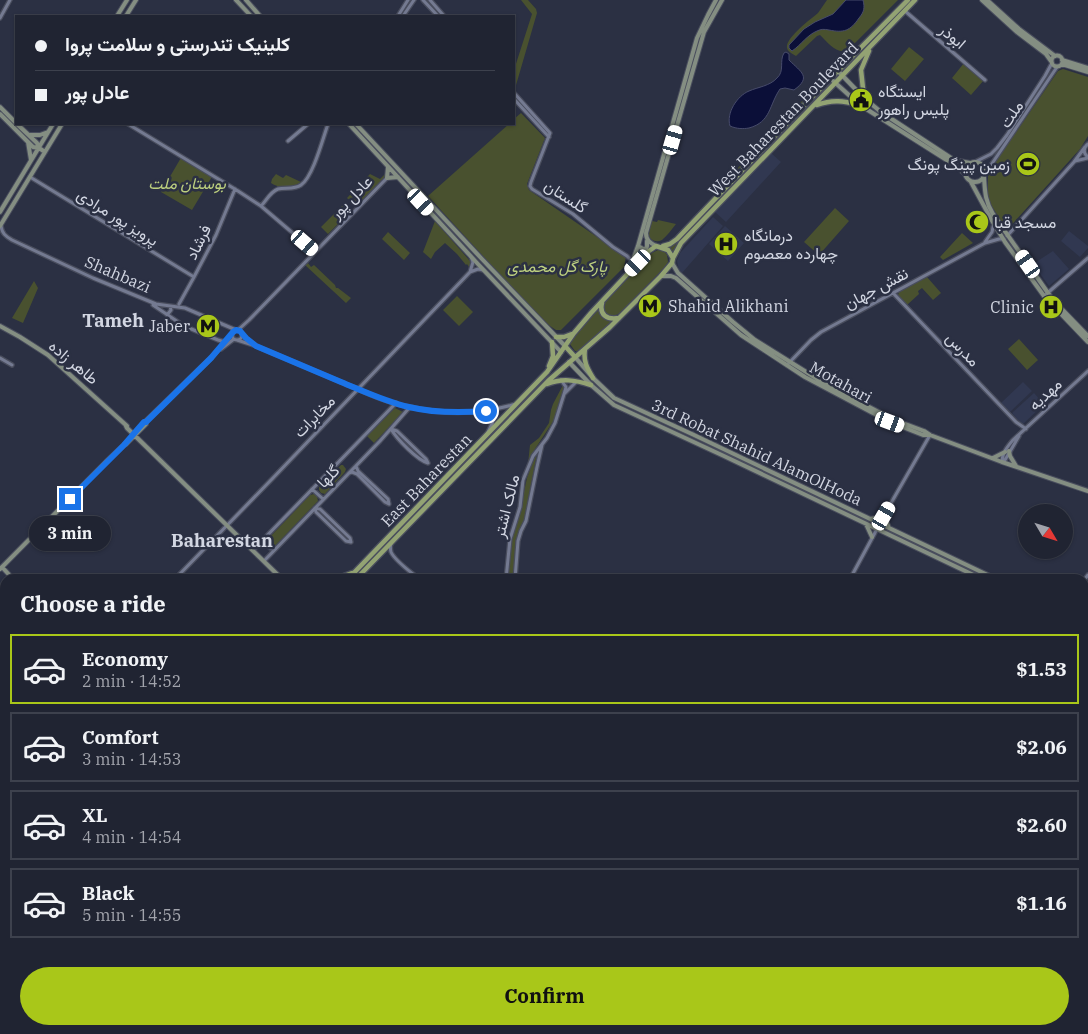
<!DOCTYPE html>
<html lang="en">
<head>
<meta charset="utf-8">
<style>
  :root { --surface:#202432; --page:#282c3a; --text:#f1f3f6; --muted:#a2a4ac; --line:#3d414d; --accent:#a9c719 }
  body { margin:0; font-family:"IBM Plex Serif",Vazirmatn,serif; background:var(--page); color:var(--text); height:100vh; display:flex; flex-direction:column; font-size:19px; white-space:nowrap }
  * { box-sizing:border-box; margin:0 }
  p { font-size:16px; color:var(--muted) }
  .icon { flex:none; width:28px; height:28px; fill:none; stroke:currentColor; stroke-width:2; stroke-linecap:round; stroke-linejoin:round }
  .map { position:relative; flex:1; overflow:hidden }
  .panel { position:absolute; left:0px; top:574px; width:1089px; height:461px; display:flex; flex-direction:column; background:var(--surface); border-radius:15px 15px 0 0; box-shadow:0 1px 4px #0004,0 0 0 1px var(--line) }
  .panel>* { flex:none }
  .top-card { position:absolute; left:15px; top:15px; width:500px; height:110px; border-radius:0px; box-shadow:0 1px 4px #0004,0 0 0 1px var(--line); display:grid; align-content:center; height:110px; padding:0 20px; background:var(--surface) }
  .needle { width:32px; rotate:128deg }
  .buttons { position:absolute; left:1018px; top:504px; display:grid; gap:10px }
  .buttons a { display:grid; place-items:center; width:55px; height:55px; border-radius:50%; background:var(--surface); box-shadow:0 1px 4px #0004,0 0 0 1px var(--line); font-size:25px }
  .end { position:absolute; width:22px; height:22px; margin:-11px; border:6px solid #1a73e8; background:#fff; box-shadow:0 0 0 2px #fff }
  .from { border-radius:50% }
  .bubble { position:absolute; height:35px; border-radius:18px; background:var(--surface); box-shadow:0 1px 4px #0004,0 0 0 1px var(--line); font-size:16px; font-weight:700; line-height:35px; text-align:center }
  .car { position:absolute; width:15px; height:30px; margin:-15px -8px; border-radius:6px; box-shadow:0 0 4px 1px #0007; background:linear-gradient(#fff 24%,#345 0 40%,#fff 0 76%,#345 0 86%,#fff 0) }
  .top-card b { display:flex; align-items:center; gap:18px; height:48px; font-size:19px }
  .top-card b+b { border-top:1px solid var(--line) }
  .top-card i { width:12px; height:12px; background:var(--text) }
  ul { padding:0; list-style:none }
  li { display:flex; align-items:center; gap:15px; height:70px; margin:0 10px 8px; padding:0 10px; border:2px solid var(--line); border-radius:0px }
  li div { flex:1 }
  li b { display:block; font-size:19px }
  li em { font-style:normal; font-weight:700 }
  li.on { border-color:var(--accent) }
  li>.icon { width:45px; height:45px; stroke-width:1.5 }
  h2 { padding:0 20px; font-size:22px; line-height:60px }
  .action { display:flex; gap:10px; margin-top:auto; padding:10px 20px }
  .action a { flex:1; height:58px; border-radius:30px; background:var(--accent); color:#111; font-size:20px; font-weight:700; line-height:58px; text-align:center }
  .map>svg:first-child { display:block }
</style>
</head>
<body>
<div class="map">
<svg width="1088" height="1034" viewBox="0 0 1088 1034">
  <rect width="100%" height="100%" fill="#2b3043"/>
  <path fill="#313851" d="M771 153 781 162 726 222 715 212Z
    M713 217 723 226 682 273 679 270 677 261 680 253Z
    M725 226 744 243 728 261 709 244Z
    M1069 231 1088 246V248L1080 257 1061 241Z
    M1053 251 1069 269 1049 286 1033 264Z
    M1023 382 1032 391 1010 412 1001 403Z
    M1034 393 1044 404 1022 425 1012 413Z"/>
  <path fill="#49512f" d="M521 0H528L536 9 537 13 514 92V70L532 14Z
    M827 0H898L848 50C837 55 828 43 820 35L817 36 796 56C793 54 788 52 787 48 785 38 811 19 818 13 821 9 824 4 827 0Z
    M909 47 924 59 905 81 891 69Z
    M964 63 984 80 971 95 952 78Z
    M1063 69 1088 77V136L1080 149 1007 230 991 205 988 195V173L1058 71Z
    M832 81 833 82 678 244 673 254 670 250 666 247 680 239Z
    M807 96 809 99 736 175 733 173Z
    M521 113 545 138 527 184 529 190 626 257 624 267 561 330H556L550 326 526 303 428 196 509 124H514V119Z
    M182 156 213 175 192 210 161 192Z
    M276 174 283 178 286 175 301 182C293 188 279 189 271 183L272 179Z
    M370 174 380 179 385 174V177L357 205H355L347 198Z
    M343 205 350 212 328 234 321 227Z
    M835 208 849 221 819 255 804 242Z
    M658 220 676 224C672 229 667 236 662 240 656 243 649 240 649 234 649 230 651 225 652 221L657 222Z
    M435 221 470 261 471 264 469 267 467 264 466 265 457 254 445 243 435 252 431 259 423 252Z
    M388 232 410 253 404 260 382 239Z
    M962 233 973 243 943 260 940 257Z
    M658 250 664 251 667 255 668 262 664 268 620 313C609 320 600 314 605 301L650 254Z
    M308 263 311 267 314 265 335 285 336 288H338L351 298 346 303 305 265Z
    M927 277 941 293 933 300 922 288 918 291 919 294 907 305 898 295 899 292Z
    M34 281 38 288 23 323 12 318Z
    M457 296 473 312 459 326 443 310Z
    M599 306 600 309 614 320 582 349 579 351H575L570 344 572 339Z
    M1019 339 1038 360 1027 370 1008 349Z
    M563 385 564 391 560 399 554 420 535 449 528 464 530 445 539 438 549 423 551 410 553 404Z
    M395 408 403 412 374 443 367 436Z
    M537 454 524 520 516 540 513 579H508L511 538 519 514 527 478 534 458Z
    M341 465H343L346 469 345 472 325 494 321 493 319 490V487Z
    M314 494 317 496 318 501 273 548 270 547 268 541 269 538 310 495Z"/>
  <path fill="#0b0f38" stroke="#474b6b" d="M846 0H863C865 8 864 12 859 18 850 31 844 33 829 30 824 29 821 29 817 31 807 35 801 45 792 51L789 48V45L804 29 815 22 833 14Z
    M786 52 789 54V60C801 72 812 77 794 90L785 88 780 89C769 105 771 122 749 128 743 129 737 129 730 126 726 113 737 96 749 91 758 87 770 86 777 78 785 71 779 61 784 53Z"/>
  <g fill="none" stroke-linecap="round" stroke-linejoin="round">
    <g stroke="#494d5d" stroke-width="5.5">
      <path id="tertiary" d="M423 0 438 16
        M430 0 444 16
        M905 11 985 80
        M398 16 408 0
        M403 16 414 0
        M0 18 10 0
        M514 93 550 133 531 182 530 186 532 189 573 214 613 247 627 256 633 262
        M514 99 549 137
        M128 124 238 191 261 206 315 252
        M288 141 308 124
        M1088 144C1083 148 1083 153 1088 157
        M1075 161 1088 158
        M975 162 991 154 997 148 1007 135 1045 76 1052 63
        M985 174 1057 67
        M30 177 194 277
        M261 206C266 201 270 192 278 189 285 187 294 190 301 185 313 177 323 138 328 124
        M1 226C2 233 5 236 12 240L93 278 156 304 185 308 236 330
        M1007 236 1074 162 1085 147
        M985 242 992 232 994 223
        M470 272 478 269 483 270
        M893 293 1016 422 1026 429
        M1044 296 1088 258
        M179 304 194 277 216 235 235 189
        M153 305 184 326 218 340 228 343
        M167 315 171 310 170 306
        M238 330 249 320 387 178
        M232 335a5 5 0 1 1 10 0a5 5 0 1 1-10 0Z
        M237 340 256 346 242 335
        M256 346C284 358 313 370 341 382 363 391 386 403 410 407 445 415 482 414 516 404
        M221 349 234 339
        M0 358 12 365
        M211 358 233 333
        M787 365 811 340 821 332 985 243 999 239H1004
        M565 393 576 382
        M486 411C499 416 492 423 488 432
        M391 429 397 431 426 459 428 463C417 460 397 439 391 429Z
        M1019 436 1005 460 1002 462C1002 453 1008 446 1013 440L1088 371
        M349 473 352 472 357 474 385 502 389 504 388 499 358 471 356 466
        M312 489 323 499
        M315 508 320 509 350 538 351 542 346 541 316 512Z
        M879 524 930 435
        M268 536C266 543 266 549 275 549
        M391 544C390 547 390 548 391 552 395 561 411 572 419 579
        M253 550 396 403
        M264 561 380 441 410 407
        M515 576 520 579
        M175 579 272 479 470 272 473 262 471 257
        M506 579 510 539 520 507 523 480 533 456 547 438 555 423 565 391 566 387 561 380
        M515 579 518 541 521 531 526 521 537 467 542 445
        M850 579 877 529
        M1084 580 1088 575
        M0 758 5 753
        M1084 769 1088 766
        M1084 777 1088 774
        M1084 857 1088 859
        M1 1023 5 1026
        M14 1030 26 1034
        M31 1030 43 1034
        M407 1030 412 1034
        M892 1030 895 1031 898 1030
        M690 1034 693 1030
        M696 1034 698 1030"/>
    </g>
    <g stroke="#494d5d" stroke-width="6">
      <path id="secondary" d="M236 0 251 16
        M246 0 260 16
        M982 0 1017 32 1046 54 1051 61
        M987 0 1019 29 1055 56
        M117 16 127 0
        M126 16 136 0
        M1051.5 61a5.5 5.5 0 1 1 11 0a5.5 5.5 0 1 1-11 0Z
        M1062 60 1088 68
        M1061 65H1065L1088 72
        M838 71 864 98 881 112 954 160 970 163
        M831 79 860 105 953 164 964 173
        M0 107 16 123
        M0 114 33 147 39 148 45 152
        M17 124 37 143 39 148
        M349 124 477 263 561 352
        M356 124 481 258 565 346
        M29 135H40L48 132
        M28 142 31 160
        M965 172a10 10 0 1 1 20 0a10 10 0 1 1-20 0Z
        M388 167 387 178 398 177
        M984 177C985 192 985 201 993 214L1048 293 1054 301 1088 336
        M971 182 991 219 1005 242 1044 296 1088 342
        M0 212 53 124
        M0 226 62 124
        M638 246 643 249H646L647 246V241
        M656 246C650 243 646 240 646 233L704 32 722 0
        M672 263 678 273 733 322 755 340 827 385 892 419 924 431 930 435 1002 462 1088 491
        M629 271 638 246 697 38 708 15 716 0
        M661 276H671L676 278 741 335 805 377 890 422 923 435H930
        M0 326 20 337 48 355 127 426
        M575 357 593 378 614 398 694 435 996 579
        M569 362 591 385 614 405 724 456 982 579
        M145 422 211 358
        M126 426 127 428 282 579
        M1009 451 1010 456 1016 466
        M993 458 1005 452
        M870 519 876 518 884 516 889 528
        M866 524 872 537
        M2 567 13 579
        M0 569 106 462 124 445 126 444 146 424V422
        M1084 628 1088 630
        M1084 634 1088 636
        M0 846 5 848
        M0 849 5 851
        M243 1030 247 1034
        M249 1030 253 1034
        M623 1034 625 1030"/>
    </g>
    <g stroke="#494d5d" stroke-width="7">
      <path id="primary" d="M864 98 861 70 869 51
        M817 105C833 99 843 101 860 105
        M663 246 670 244 677 239 811 98 908 0
        M673 258 681 243 915 0
        M602 303C599 315 607 320 619 318
        M556 337H564L572 334
        M565 346 575 357
        M585 349C583 361 587 368 593 378
        M549 366 553 356 552 342
        M547 384C562 378 575 380 591 385
        M342 579 344 576 352 573
        M348 579 547 372 574 333 591 313 649 251 656 246 668 250 673 258 672 263 661 276 610 327 548 381 356 579
        M0 696 5 701
        M0 711 5 715
        M1084 906 1088 905
        M1084 955 1088 958
        M1084 976 1088 979
        M1084 982 1088 985
        M1084 1005 1088 1006
        M0 1014 5 1000
        M1084 1018 1088 1016
        M0 1026 5 1012
        M1008 1034 1013 1030
        M1048 1034 1057 1030
        M1074 1034 1088 1028"/>
    </g>
    <use href="#tertiary" stroke="#747a91" stroke-width="3"/>
    <use href="#secondary" stroke="#848e82" stroke-width="4"/>
    <use href="#primary" stroke="#93a373" stroke-width="4.5"/>
  </g>
  <g fill="none" stroke-linecap="round" stroke-linejoin="round">
    <path stroke="#1a73e8" stroke-width="6" d="M70 499 124 445 144 422H146L211 358 233 332 236 330 240 331 246 338 256 346C284 358 313 370 341 382 363 391 386 402 409 407 434 413 460 413 486 411"/>
  </g>
  <defs>
    <g id="civic-disc" transform="scale(1.25)"><circle r="9.5" fill="#a9c719" stroke="#2b3043"/><path d="M-.6-6.5H3V-4.5H.6V-3L4-1V1h2V6H-6V1h2V-1L-.6-3ZM-1.2 2.5V6h2.4V2.5Z" fill="#111"/></g>
    <g id="stadium-disc" transform="scale(1.25)"><circle r="9.5" fill="#a9c719" stroke="#2b3043"/><path d="M0-5a6.5 5 0 1 0 0 10a6.5 5 0 1 0 0-10ZM-3.5-1.8h7v3.6h-7Z" fill="#111"/></g>
    <g id="mosque-disc" transform="scale(1.25)"><circle r="9.5" fill="#a9c719" stroke="#2b3043"/><path d="M3.5-4.9A6 6 0 1 0 3.5 4.9A5 5 0 1 1 3.5-4.9Z" fill="#111"/></g>
    <g id="hospital-disc" transform="scale(1.25)"><circle r="9.5" fill="#a9c719" stroke="#2b3043"/><path d="M-5-5h3v3.5h4V-5h3V5h-3V1.5h-4V5h-3Z" fill="#111"/></g>
    <g id="metro-disc" transform="scale(1.25)"><circle r="9.5" fill="#a9c719" stroke="#2b3043"/><path d="M-5.5 5V-5H-3L0 0L3-5H5.5V5H3V-.5L0 4L-3-.5V5Z" fill="#111"/></g>
  </defs>
  <g fill-rule="evenodd">
    <use href="#civic-disc" x="861" y="100"/>
    <use href="#stadium-disc" x="1028" y="164"/>
    <use href="#mosque-disc" x="977" y="222"/>
    <use href="#hospital-disc" x="726" y="244"/>
    <use href="#metro-disc" x="650" y="306"/>
    <use href="#hospital-disc" x="1051" y="307"/>
    <use href="#metro-disc" x="208" y="326"/>
  </g>
  <g text-anchor="middle" stroke-width="5" stroke-linejoin="round" paint-order="stroke">
    <g font-size="16" fill="#d2d6e2" stroke="#2b3043">
      <text transform="translate(953 36) rotate(40)" y="6">ابوذر</text>
      <text transform="translate(1011 114) rotate(-56)" y="6">ملت</text>
      <text transform="translate(783 119) rotate(-46)" y="6">West Baharestan Boulevard</text>
      <text transform="translate(566 196) rotate(33)" y="6">گلستان</text>
      <text transform="translate(351 197) rotate(-46)" y="6">عادل پور</text>
      <text transform="translate(118 217) rotate(32)" y="6">پرویز پور مرادی</text>
      <text transform="translate(198 242) rotate(-64)" y="6">فرشاد</text>
      <text transform="translate(118 274) rotate(23)" y="6">Shahbazi</text>
      <text transform="translate(876 288) rotate(-28)" y="6">نقش جهان</text>
      <text transform="translate(963 349) rotate(46)" y="6">مدرس</text>
      <text transform="translate(74 362) rotate(40)" y="6">طاهر زاده</text>
      <text transform="translate(841 382) rotate(29)" y="6">Motahari</text>
      <text transform="translate(1045 394) rotate(-43)" y="6">مهدیه</text>
      <text transform="translate(314 416) rotate(-46)" y="6">مخابرات</text>
      <text transform="translate(757 452) rotate(25)" y="6">3rd Robat Shahid AlamOlHoda</text>
      <text transform="translate(328 476) rotate(-46)" y="6">گلها</text>
      <text transform="translate(426 480) rotate(-46)" y="6">East Baharestan</text>
      <text transform="translate(506 506) rotate(-76)" y="6">مالک اشتر</text>
    </g>
    <g font-size="16" fill="#d2d6e2" stroke="#2b3043" text-anchor="start">
      <text x="878" y="97">ایستگاه<tspan x="878" dy="18">پلیس راهور</tspan></text>
      <text x="1010" y="170" text-anchor="end">زمین پینگ پونگ</text>
      <text x="994" y="228">مسجد قبا</text>
      <text x="744" y="241">درمانگاه<tspan x="744" dy="18">چهارده معصوم</tspan></text>
      <text x="668" y="312">Shahid Alikhani</text>
      <text x="1034" y="313" text-anchor="end">Clinic</text>
      <text x="190" y="332" text-anchor="end">Jaber</text>
    </g>
    <g font-size="16" font-style="italic" fill="#bdd07f" stroke="#2b3043">
      <text x="187" y="189">بوستان ملت</text>
      <text x="557" y="272">پارک گل محمدی</text>
    </g>
    <g font-size="18" font-weight="bold" fill="#d2d6e2" stroke="#2b3043">
      <text x="113" y="327">Tameh</text>
      <text x="222" y="547">Baharestan</text>
    </g>
  </g>
</svg>
<div class="buttons">
<a><svg class="needle" viewBox="-14 -14 28 28"><path d="M0-13l5 13h-10z" fill="#e53935"/><path d="M0 13l5-13h-10z" fill="#a2a4ac"/></svg></a>
</div>
<i class="end from" style="left:486px;top:411px"></i>
<i class="end" style="left:70px;top:499px"></i>
<div class="bubble" style="left:29px;top:516px;width:82px">3 min</div>
<i class="car" style="left:673px;top:140px;rotate:16deg"></i>
<i class="car" style="left:421px;top:202px;rotate:137deg"></i>
<i class="car" style="left:305px;top:243px;rotate:131deg"></i>
<i class="car" style="left:638px;top:263px;rotate:224deg"></i>
<i class="car" style="left:1028px;top:264px;rotate:325deg"></i>
<i class="car" style="left:890px;top:422px;rotate:110deg"></i>
<i class="car" style="left:884px;top:516px;rotate:30deg"></i>
<div class="top-card">
<b><i class="from"></i>کلینیک تندرستی و سلامت پروا</b>
<b><i></i>عادل پور</b>
</div>
<section class="panel">
<h2>Choose a ride</h2>
<ul>
<li class="on"><svg class="icon" aria-label="car" viewBox="0 0 24 24"><path d="M5 17H2v-5l4-1 3-4h7l3 4 3 1v5h-3M9 17h6M6 11h13"/><circle cx="7" cy="17" r="2"/><circle cx="17" cy="17" r="2"/></svg><div><b>Economy</b><p>2 min · 14:52</p></div><em>$1.53</em></li>
<li><svg class="icon" aria-label="car" viewBox="0 0 24 24"><path d="M5 17H2v-5l4-1 3-4h7l3 4 3 1v5h-3M9 17h6M6 11h13"/><circle cx="7" cy="17" r="2"/><circle cx="17" cy="17" r="2"/></svg><div><b>Comfort</b><p>3 min · 14:53</p></div><em>$2.06</em></li>
<li><svg class="icon" aria-label="car" viewBox="0 0 24 24"><path d="M5 17H2v-5l4-1 3-4h7l3 4 3 1v5h-3M9 17h6M6 11h13"/><circle cx="7" cy="17" r="2"/><circle cx="17" cy="17" r="2"/></svg><div><b>XL</b><p>4 min · 14:54</p></div><em>$2.60</em></li>
<li><svg class="icon" aria-label="car" viewBox="0 0 24 24"><path d="M5 17H2v-5l4-1 3-4h7l3 4 3 1v5h-3M9 17h6M6 11h13"/><circle cx="7" cy="17" r="2"/><circle cx="17" cy="17" r="2"/></svg><div><b>Black</b><p>5 min · 14:55</p></div><em>$1.16</em></li>
</ul>
<div class="action"><a>Confirm</a></div>
</section>
</div>
</body>
</html>
